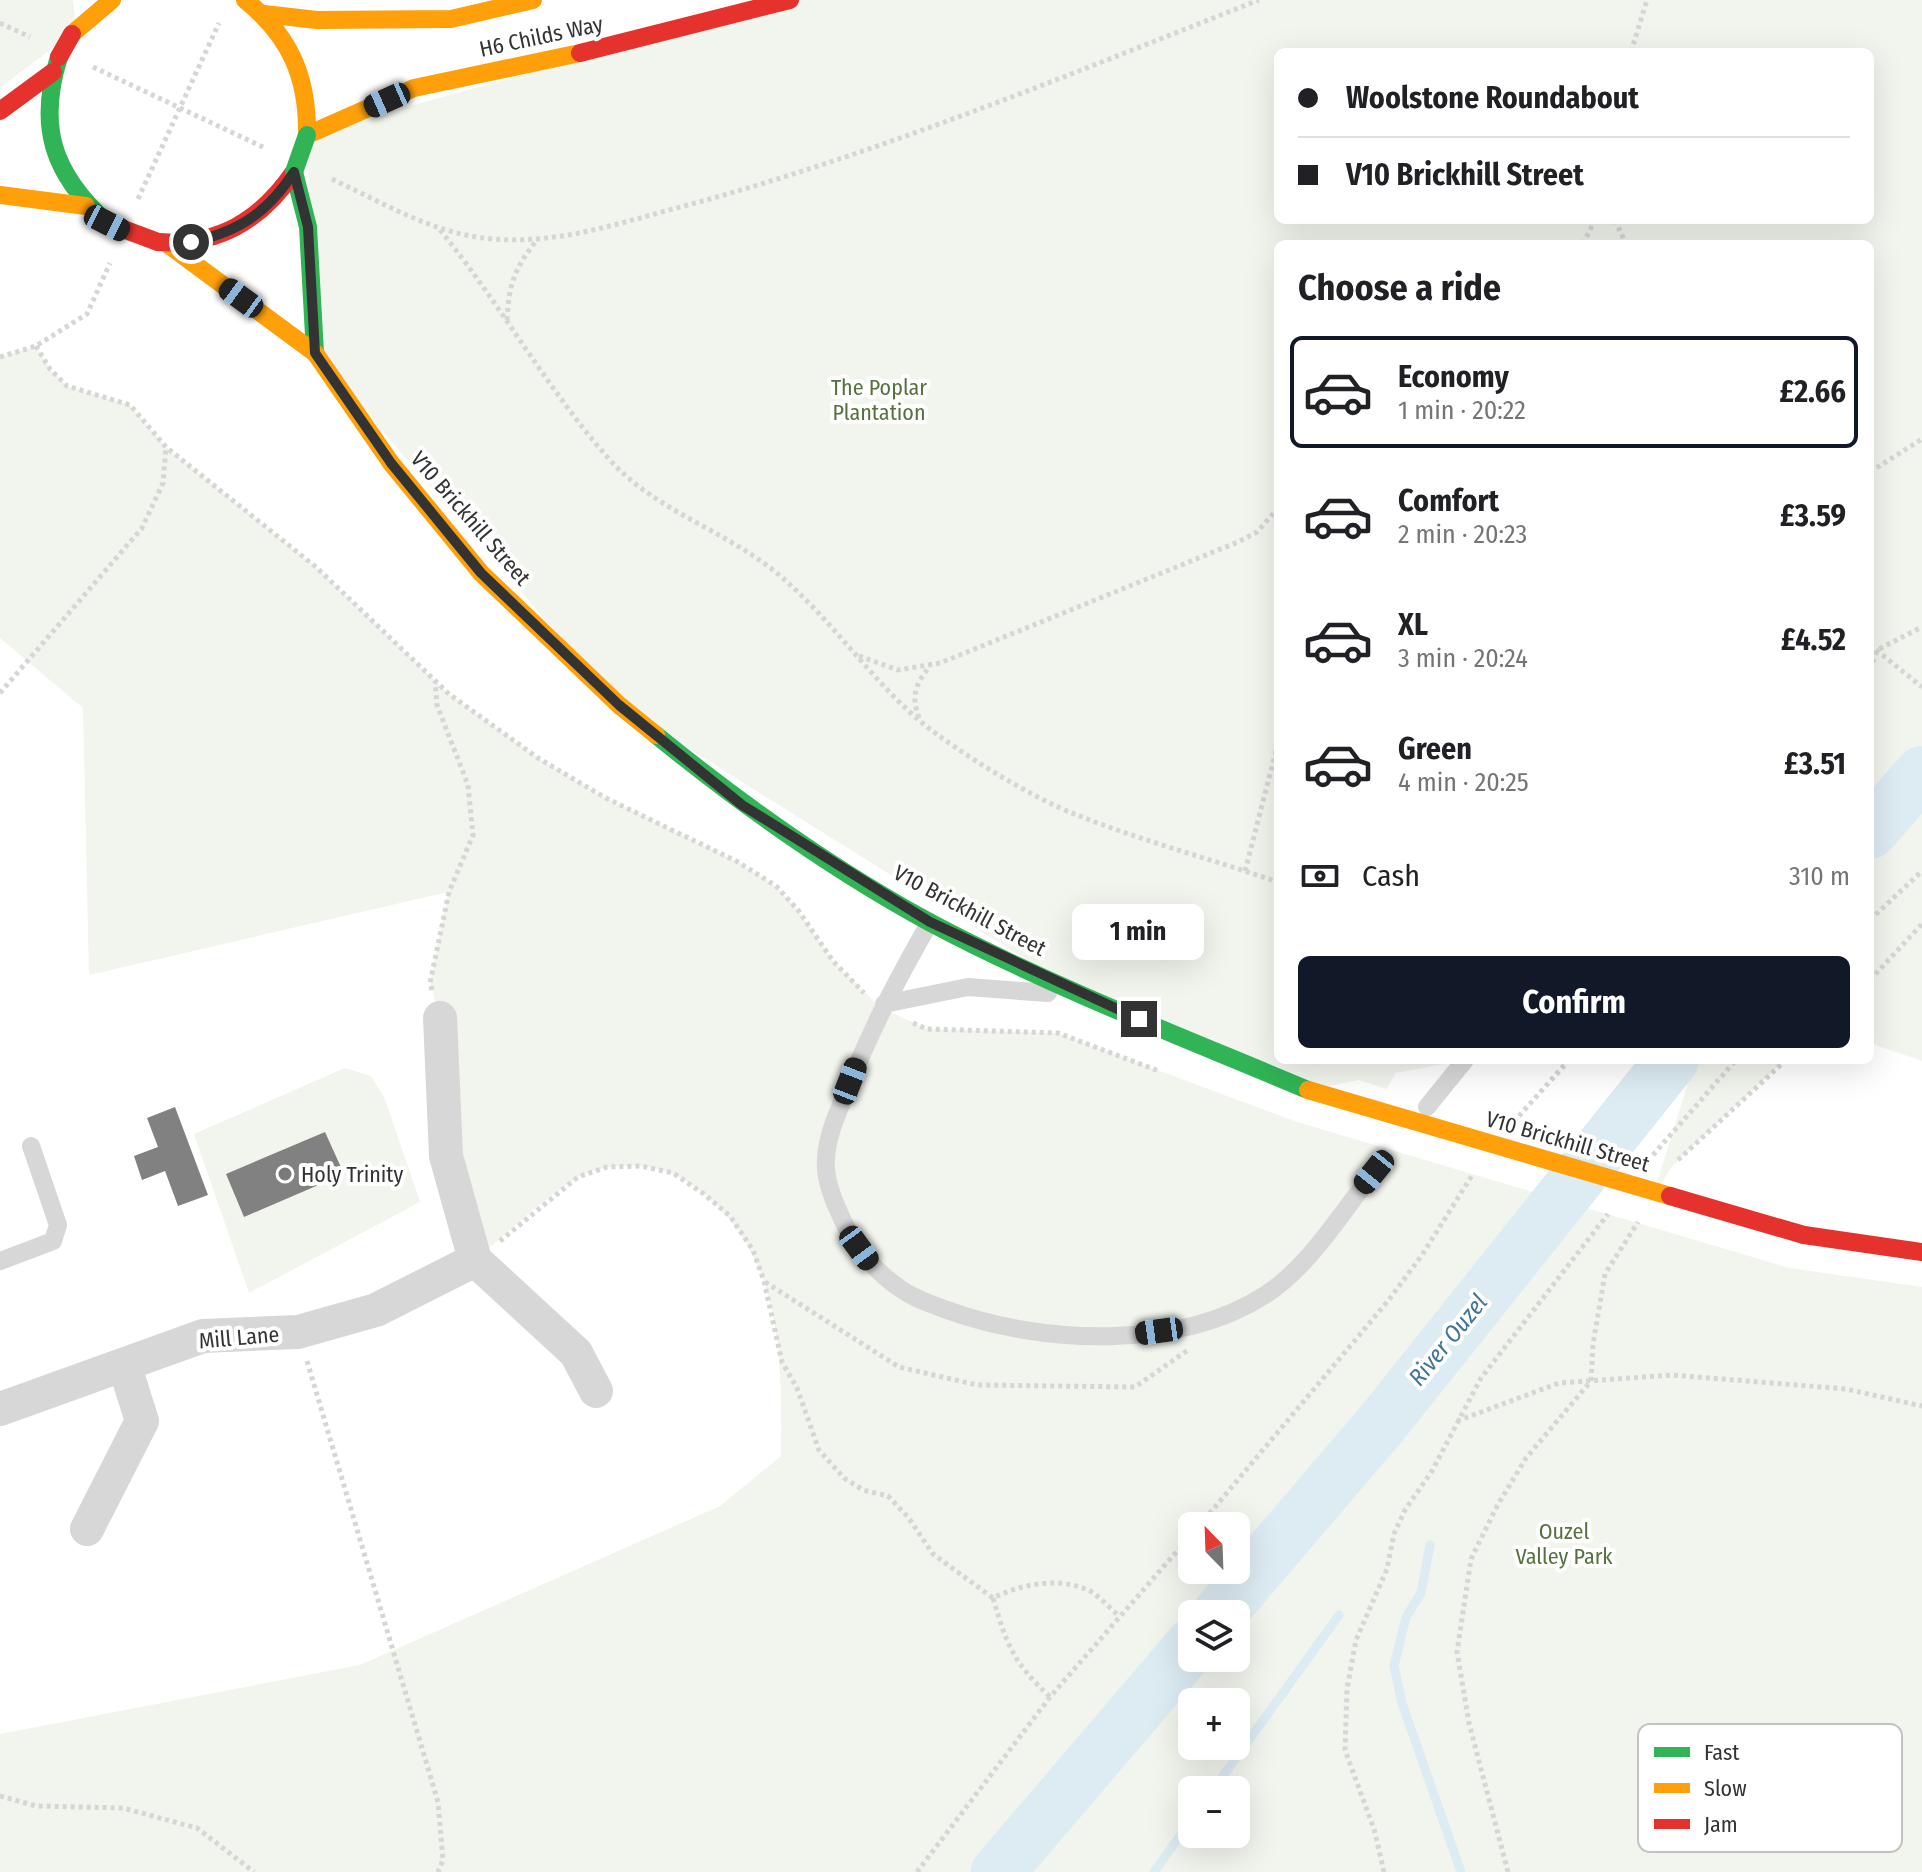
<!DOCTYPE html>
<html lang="en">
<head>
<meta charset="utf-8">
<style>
  :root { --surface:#fff; --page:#f6f6f6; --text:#202124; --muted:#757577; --line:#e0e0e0; --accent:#111827 }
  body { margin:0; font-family:"Fira Sans Condensed",sans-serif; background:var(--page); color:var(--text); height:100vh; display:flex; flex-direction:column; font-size:30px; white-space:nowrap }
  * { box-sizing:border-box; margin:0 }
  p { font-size:26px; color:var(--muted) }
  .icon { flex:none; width:44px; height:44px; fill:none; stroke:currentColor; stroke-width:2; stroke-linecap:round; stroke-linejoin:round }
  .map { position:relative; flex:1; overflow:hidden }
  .side { position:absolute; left:1274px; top:240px; width:600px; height:824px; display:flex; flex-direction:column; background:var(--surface); border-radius:12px; box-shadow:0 8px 32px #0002 }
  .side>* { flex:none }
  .guide { position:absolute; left:1274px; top:48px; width:600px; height:176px; border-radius:12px; box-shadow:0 8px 32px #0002; display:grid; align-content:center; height:176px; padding:0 24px; background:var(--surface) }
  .needle { width:52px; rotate:337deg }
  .controls { position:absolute; left:1178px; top:1512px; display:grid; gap:16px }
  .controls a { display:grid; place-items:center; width:72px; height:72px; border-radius:12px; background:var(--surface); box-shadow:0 8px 32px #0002; font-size:40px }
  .end { position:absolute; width:36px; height:36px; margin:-18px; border:10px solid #333; background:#fff; box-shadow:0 0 0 4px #fff }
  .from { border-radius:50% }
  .bubble { position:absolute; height:56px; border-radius:12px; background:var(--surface); box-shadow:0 8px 32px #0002; font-size:26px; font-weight:700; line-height:56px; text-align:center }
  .car { position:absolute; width:24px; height:48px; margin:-24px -12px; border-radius:10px; box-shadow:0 0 6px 2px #0007; background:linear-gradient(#222 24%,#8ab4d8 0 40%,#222 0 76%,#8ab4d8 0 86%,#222 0) }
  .guide b { display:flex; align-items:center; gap:28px; height:76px; font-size:30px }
  .guide b+b { border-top:2px solid var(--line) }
  .guide i { width:20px; height:20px; background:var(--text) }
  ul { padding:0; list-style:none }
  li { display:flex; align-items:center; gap:24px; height:112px; margin:0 16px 12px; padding:0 8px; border:4px solid transparent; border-radius:12px }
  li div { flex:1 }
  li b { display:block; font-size:30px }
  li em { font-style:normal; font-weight:700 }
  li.current { border-color:var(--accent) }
  li>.icon { width:72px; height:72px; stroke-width:1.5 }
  h2 { padding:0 24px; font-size:36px; line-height:96px }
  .pay { display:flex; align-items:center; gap:20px; height:88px; padding:0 24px; font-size:30px }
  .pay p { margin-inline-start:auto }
  .primary-button { display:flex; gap:16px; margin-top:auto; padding:16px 24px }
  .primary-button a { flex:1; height:92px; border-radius:12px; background:var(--accent); color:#fff; font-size:32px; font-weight:700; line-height:92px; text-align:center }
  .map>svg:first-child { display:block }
</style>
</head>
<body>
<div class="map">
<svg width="1922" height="1872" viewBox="0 0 1922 1872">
  <rect width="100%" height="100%" fill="#fff"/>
  <path fill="#f1f5ed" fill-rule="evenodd" d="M0 0H73L76 30 0 88Z
    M790 0H1922V1061L1870 1043V244H1278V1060H1465L1396 1073 1386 1089 1359 1080 1308 1090 1083 995 619 705 315 353 307 135ZM1278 52H1870V220H1278Z
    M36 346 50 369 67 386 130 405 166 447 316 567 449 694 538 758 604 797 738 862 776 886 798 910 833 961 881 1008 927 1029 1058 1033 1294 1121 1789 1268 1922 1287V1872H0V1734L360 1665 720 1506 781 1456C782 1353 783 1247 689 1183 658 1162 613 1160 579 1177 551 1191 502 1238 475 1260L440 1018 430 983 448 892 89 975 83 708 0 638V357ZM1192 1526H1236V1570H1192ZM1192 1614H1236V1658H1192ZM1192 1702H1236V1746H1192ZM1192 1790H1236V1834H1192Z
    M1695 1060H1785L1672 1166 1652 1199Z
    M345 1068 371 1076 385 1099 420 1202 249 1293 194 1134Z"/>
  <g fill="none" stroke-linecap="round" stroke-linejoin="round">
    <path stroke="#ddebf3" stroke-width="9" d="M1430 1545 1421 1593 1406 1617 1394 1666 1402 1703 1461 1872
      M1213 1790 1339 1615
      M1154 1872 1192 1819"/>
    <path stroke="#ddebf3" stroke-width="54" d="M1870 832 1922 773
      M1219 1614 1383 1422 1672 1060
      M998 1872 1192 1645"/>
  </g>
  <path fill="#818181" d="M175 1107 208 1195 178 1206 165 1171 142 1180 134 1156 158 1147 147 1118Z
    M325 1132 344 1174 244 1217 226 1174Z"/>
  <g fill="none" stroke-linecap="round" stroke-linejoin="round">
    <path stroke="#d6d6d6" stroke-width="5" stroke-dasharray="4 4" stroke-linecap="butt" d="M0 23 30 37
      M1631 52 1647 0
      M93 67 265 148
      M332 179C381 202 429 231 483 238 551 246 609 226 673 209 874 156 1065 76 1259 0
      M138 199 219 23
      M1615 220 1626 244
      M440 230C500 303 546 388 609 459 653 509 721 529 773 570 829 615 867 676 921 722 958 752 1032 798 1077 815 1142 841 1211 859 1278 882
      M1583 244 1595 220
      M507 320C509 284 514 269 537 240
      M36 346 50 369 67 386 130 405 166 447 316 567 449 694 538 758 604 797 738 862 776 886 798 910 833 961 864 993
      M0 357 36 346 87 314 110 263
      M1870 472 1922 439
      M1870 645 1922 687
      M859 656 898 670 940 663 1238 542 1257 532 1278 508
      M1870 670 1877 650 1922 627
      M0 693 142 528 163 483 166 448
      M919 718C911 695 915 685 930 666
      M1245 871 1278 743
      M1870 920 1922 871
      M1870 980 1922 924
      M432 990 430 983 449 892 473 835 468 785 437 705 435 681
      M913 1023 927 1029 1058 1033 1159 1071
      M1519 1116 1569 1060
      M1653 1155 1736 1060
      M1678 1160 1786 1060
      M500 1241 578 1177 607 1167 641 1166 673 1173 704 1194 730 1216 753 1250 764 1281 782 1362 797 1388 819 1450 844 1478 863 1490 888 1496 908 1517 933 1554 993 1598C1022 1584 1059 1576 1090 1591 1100 1597 1110 1608 1119 1616
      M765 1282 899 1367 977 1385 1135 1387 1188 1350
      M307 1361 438 1802 443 1860 438 1872
      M1457 1421 1559 1383 1672 1375 1846 1389 1922 1406
      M1199 1526 1388 1301 1422 1255 1473 1174
      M993 1598C1007 1646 1013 1662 1050 1697
      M0 1796 36 1806 123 1808 197 1828 254 1872
      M917 1872 1050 1697 1192 1534
      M1384 1872 1374 1829 1345 1750 1347 1689 1356 1640 1387 1569 1394 1534 1405 1510 1432 1471 1481 1378 1608 1214
      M1508 1872 1469 1723 1457 1652 1471 1559 1497 1506 1526 1458 1591 1381 1593 1344 1605 1274 1638 1222"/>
    <path stroke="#d7d7d7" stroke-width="18" d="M930 922C898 978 871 1029 847 1090 838 1112 827 1135 826 1159 824 1180 835 1204 844 1223 856 1247 875 1271 898 1287 912 1298 931 1304 947 1310 1040 1344 1178 1351 1265 1295 1309 1267 1341 1213 1374 1172
      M884 1004 968 987 1048 993
      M1427 1107 1465 1060
      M0 1261 53 1241 58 1225 31 1146"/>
    <path stroke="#d7d7d7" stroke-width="34" d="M475 1260 576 1353 596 1391
      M0 1409 203 1336 298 1332 376 1310 475 1260 446 1156 440 1018
      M87 1529 142 1421 125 1367"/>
    <path stroke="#30b455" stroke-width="18" d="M59 57C37 127 53 174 107 223
      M294 172 308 227 315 353
      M656 735C741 804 835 871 931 923 1052 987 1182 1037 1308 1090"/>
    <path stroke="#ff9f0a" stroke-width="18" d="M245 0C290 36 308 77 307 135L414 88 580 53
      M264 14 317 20 451 19 533 0
      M72 34 112 0
      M0 195 86 206
      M166 243 315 353 391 463 481 573 619 705 656 735"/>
    <path stroke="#e5322d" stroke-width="18" d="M580 53 790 0
      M0 111 53 72
      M158 242C218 246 260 221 294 172
      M1804 1235 1922 1252"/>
    <path stroke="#30b455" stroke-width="18" d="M294 172 307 135"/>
    <path stroke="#ff9f0a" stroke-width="18" d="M1308 1090 1670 1196"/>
    <path stroke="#e5322d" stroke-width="18" d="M59 57 72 34
      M107 223 158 242
      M1670 1196 1804 1235"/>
  </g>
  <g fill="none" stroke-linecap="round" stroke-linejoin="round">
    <path stroke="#333" stroke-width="10" d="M191 242C239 232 268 212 294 172L308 227 315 353 391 463 481 573 619 705 742 805 930 922 1139 1019"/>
  </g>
  <circle fill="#7a7a7a" stroke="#fff" stroke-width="3" cx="285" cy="1174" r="8"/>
  <g text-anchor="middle" stroke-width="8" stroke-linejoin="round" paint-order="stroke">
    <g font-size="22" fill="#333" stroke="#fff">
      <text transform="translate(541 36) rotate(-12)" y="8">H6 Childs Way</text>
      <text transform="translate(471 518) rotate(49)" y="8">V10 Brickhill Street</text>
      <text transform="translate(970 910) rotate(28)" y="8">V10 Brickhill Street</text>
      <text transform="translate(1568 1141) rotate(16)" y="8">V10 Brickhill Street</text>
      <text transform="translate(239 1337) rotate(-5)" y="8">Mill Lane</text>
    </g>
    <g font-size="22" fill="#56703f" stroke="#fff">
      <text x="879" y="395">The Poplar<tspan x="879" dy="25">Plantation</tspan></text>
      <text x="1564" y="1539">Ouzel<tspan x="1564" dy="25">Valley Park</tspan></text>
    </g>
    <g font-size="22" fill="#333" stroke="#fff" text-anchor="start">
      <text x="301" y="1182">Holy Trinity</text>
    </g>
    <g font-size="24" font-style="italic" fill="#3f7597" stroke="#fff">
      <text transform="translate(1448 1340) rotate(-51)" y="8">River Ouzel</text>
    </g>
  </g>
  <rect x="1638" y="1724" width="264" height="128" rx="12" fill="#fff" stroke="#c2c2c2" stroke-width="2"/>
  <rect x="1654" y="1747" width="36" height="10" fill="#30b455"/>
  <rect x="1654" y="1783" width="36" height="10" fill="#ff9f0a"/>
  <rect x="1654" y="1819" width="36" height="10" fill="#e5322d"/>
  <g font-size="22" fill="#333">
    <text x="1704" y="1760">Fast</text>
    <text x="1704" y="1796">Slow</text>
    <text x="1704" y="1832">Jam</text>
  </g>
</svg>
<div class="controls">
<a><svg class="needle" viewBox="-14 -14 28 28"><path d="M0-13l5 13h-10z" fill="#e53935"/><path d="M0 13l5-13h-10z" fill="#757577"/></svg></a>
<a><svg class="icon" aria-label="layers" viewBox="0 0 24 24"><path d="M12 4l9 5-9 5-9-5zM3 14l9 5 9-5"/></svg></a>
<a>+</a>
<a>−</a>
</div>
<i class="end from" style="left:191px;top:242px"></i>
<i class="end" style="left:1139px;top:1019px"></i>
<div class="bubble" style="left:1072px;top:904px;width:132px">1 min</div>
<i class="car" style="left:387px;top:100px;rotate:246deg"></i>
<i class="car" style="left:107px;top:223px;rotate:117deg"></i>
<i class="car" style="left:241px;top:298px;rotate:306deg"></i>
<i class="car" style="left:850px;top:1081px;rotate:21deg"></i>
<i class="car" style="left:1374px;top:1172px;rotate:219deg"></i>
<i class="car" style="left:859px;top:1248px;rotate:144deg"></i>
<i class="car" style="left:1159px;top:1331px;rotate:262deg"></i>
<div class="guide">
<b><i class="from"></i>Woolstone Roundabout</b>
<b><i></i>V10 Brickhill Street</b>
</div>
<section class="side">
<h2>Choose a ride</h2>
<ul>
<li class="current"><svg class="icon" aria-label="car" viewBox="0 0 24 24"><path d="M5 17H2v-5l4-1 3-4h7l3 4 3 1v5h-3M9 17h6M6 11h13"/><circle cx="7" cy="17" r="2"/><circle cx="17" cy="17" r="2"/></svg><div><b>Economy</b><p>1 min · 20:22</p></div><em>£2.66</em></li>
<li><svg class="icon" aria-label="car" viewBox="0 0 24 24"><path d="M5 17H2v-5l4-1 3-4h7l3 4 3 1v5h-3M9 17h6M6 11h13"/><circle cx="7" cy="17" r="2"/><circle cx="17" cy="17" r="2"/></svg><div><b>Comfort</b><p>2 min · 20:23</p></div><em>£3.59</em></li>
<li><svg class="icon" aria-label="car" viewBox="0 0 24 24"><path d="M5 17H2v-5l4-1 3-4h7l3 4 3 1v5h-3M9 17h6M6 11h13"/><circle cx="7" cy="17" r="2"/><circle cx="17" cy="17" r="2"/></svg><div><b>XL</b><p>3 min · 20:24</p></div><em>£4.52</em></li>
<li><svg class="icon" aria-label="car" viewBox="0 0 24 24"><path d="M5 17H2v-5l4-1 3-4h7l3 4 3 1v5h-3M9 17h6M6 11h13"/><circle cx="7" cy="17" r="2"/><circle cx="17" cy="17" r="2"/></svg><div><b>Green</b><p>4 min · 20:25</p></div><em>£3.51</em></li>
</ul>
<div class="pay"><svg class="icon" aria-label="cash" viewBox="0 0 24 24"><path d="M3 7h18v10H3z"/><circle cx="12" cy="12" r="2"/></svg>Cash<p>310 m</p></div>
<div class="primary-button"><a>Confirm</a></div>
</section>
</div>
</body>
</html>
